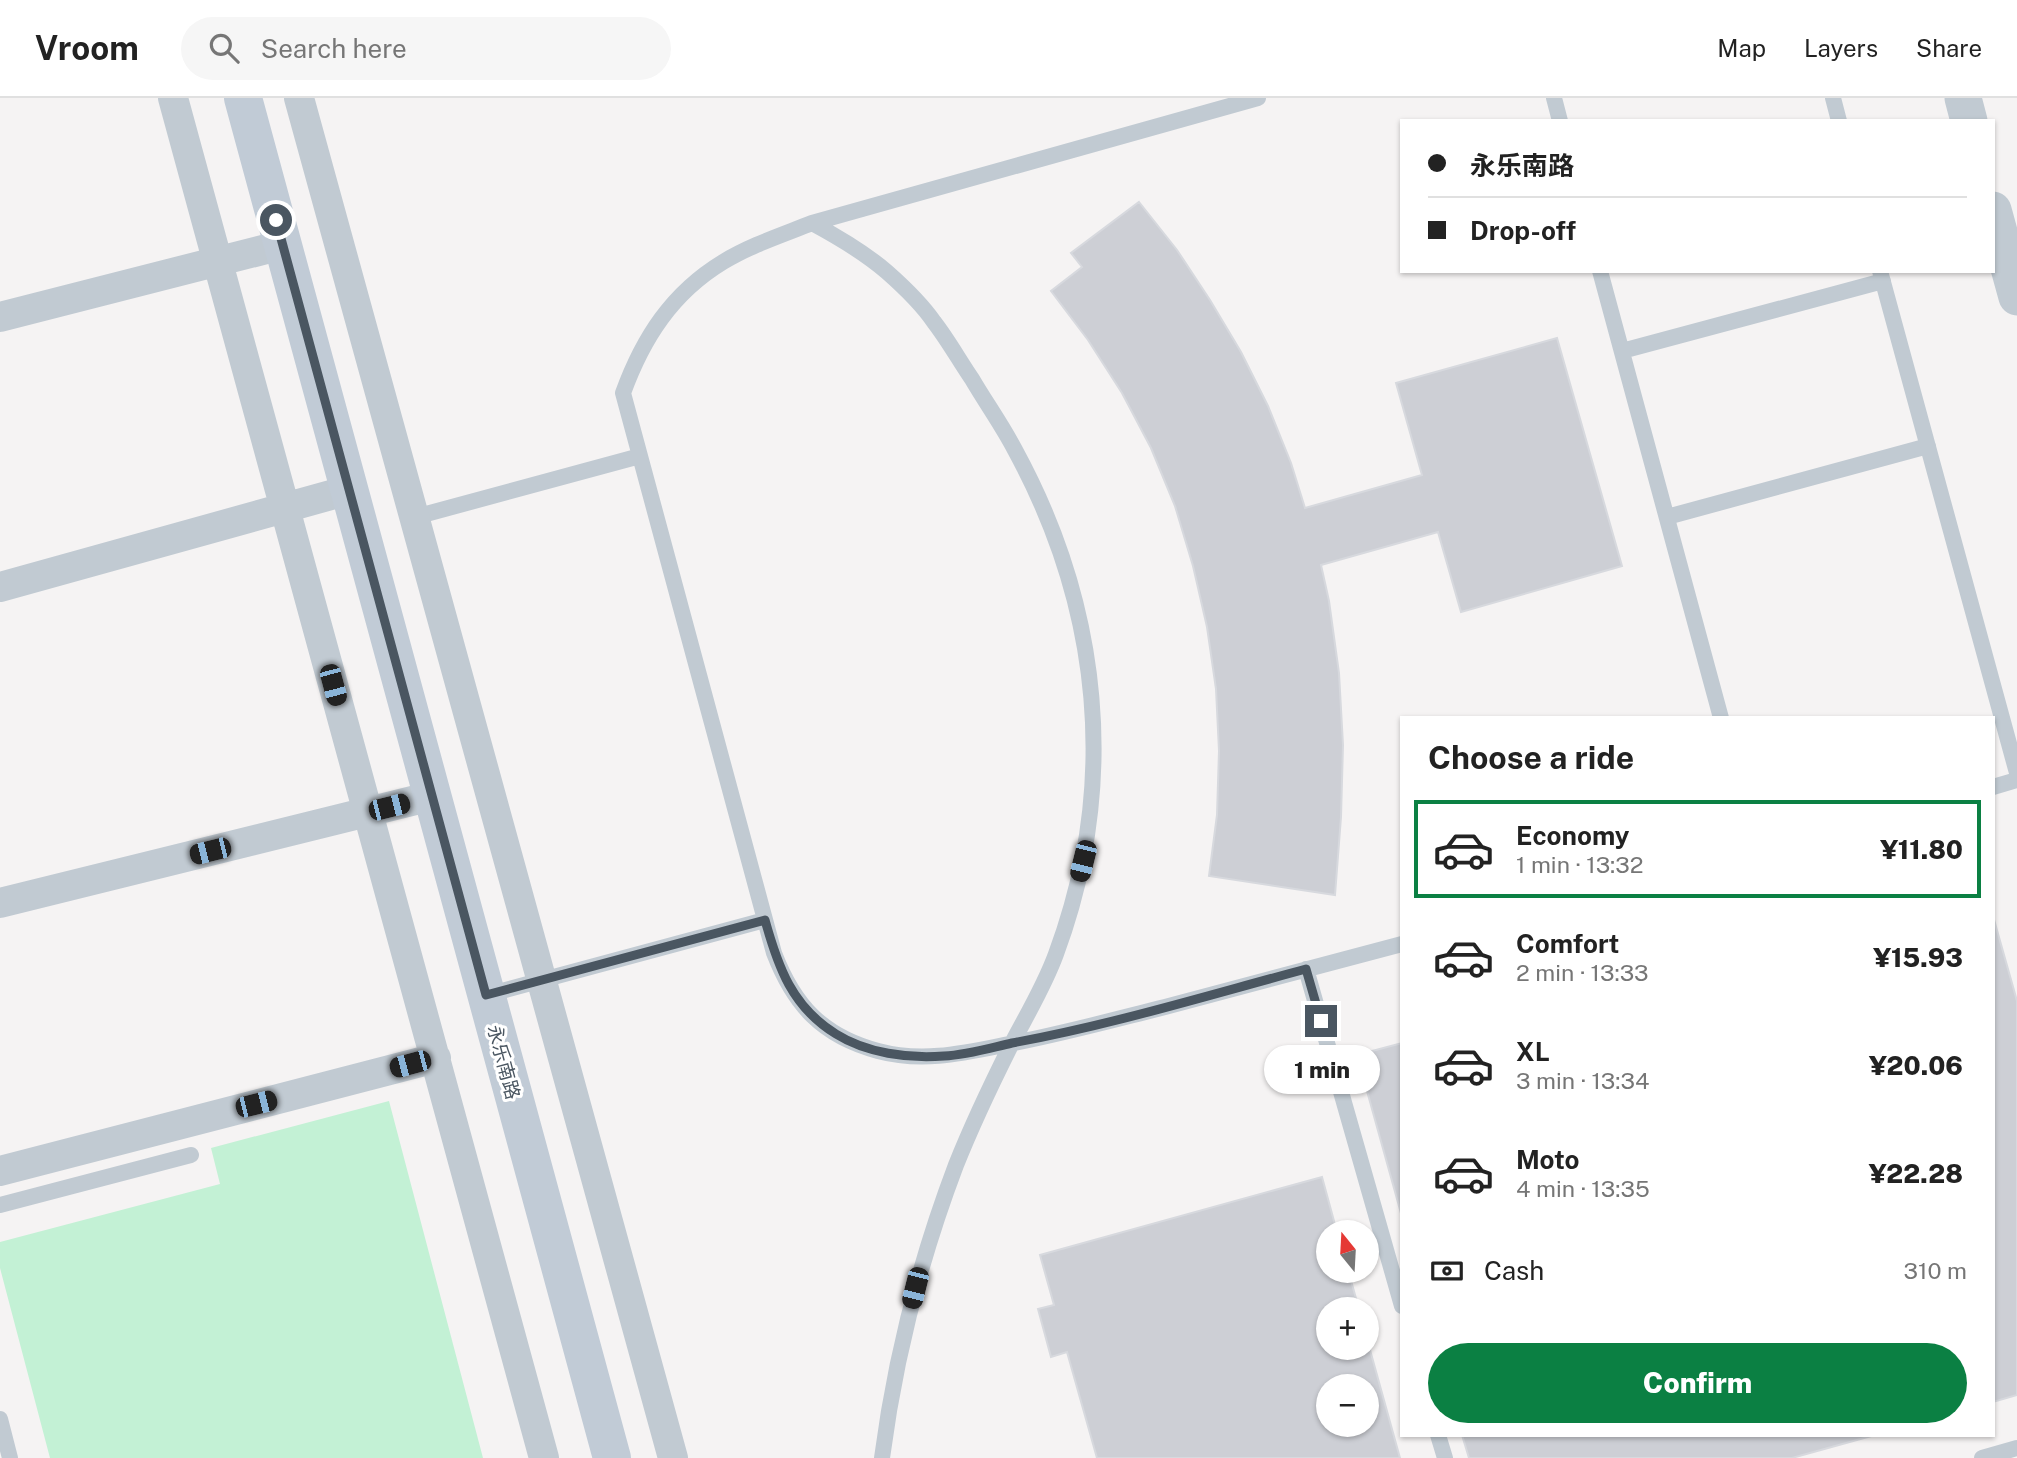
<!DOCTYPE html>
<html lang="en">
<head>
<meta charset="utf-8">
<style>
  :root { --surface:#fff; --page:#f6f6f6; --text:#222; --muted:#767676; --line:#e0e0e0; --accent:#0b8043 }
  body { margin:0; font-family:"Public Sans","Noto Sans SC",sans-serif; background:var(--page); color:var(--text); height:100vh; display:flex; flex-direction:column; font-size:26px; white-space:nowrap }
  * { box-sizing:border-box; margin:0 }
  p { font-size:23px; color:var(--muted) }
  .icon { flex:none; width:38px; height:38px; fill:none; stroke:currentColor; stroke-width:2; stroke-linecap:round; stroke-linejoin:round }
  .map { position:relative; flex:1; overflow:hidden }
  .sheet { position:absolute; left:1400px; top:618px; width:595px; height:721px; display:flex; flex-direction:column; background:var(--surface); border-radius:0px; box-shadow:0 2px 5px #0004 }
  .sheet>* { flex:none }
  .banner { position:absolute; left:1400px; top:21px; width:595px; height:154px; border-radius:0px; box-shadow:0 2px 5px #0004; display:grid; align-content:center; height:154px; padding:0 28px; background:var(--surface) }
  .needle { width:46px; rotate:342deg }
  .fabs { position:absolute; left:1316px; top:1122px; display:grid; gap:14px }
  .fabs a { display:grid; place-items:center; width:63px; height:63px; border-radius:50%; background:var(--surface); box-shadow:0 2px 5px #0004; font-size:35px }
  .end { position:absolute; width:32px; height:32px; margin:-16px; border:9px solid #4a5661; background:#fff; box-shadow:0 0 0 4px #fff }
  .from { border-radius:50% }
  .bubble { position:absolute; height:49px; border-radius:24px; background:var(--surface); box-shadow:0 2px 5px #0004; font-size:23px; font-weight:800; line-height:49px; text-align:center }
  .car { position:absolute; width:21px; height:42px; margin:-21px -10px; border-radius:9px; box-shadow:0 0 5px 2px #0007; background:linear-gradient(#222 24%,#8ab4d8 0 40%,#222 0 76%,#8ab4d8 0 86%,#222 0) }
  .banner b { display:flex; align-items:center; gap:24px; height:66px; font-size:26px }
  .banner b+b { border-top:2px solid var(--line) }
  .banner i { width:18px; height:18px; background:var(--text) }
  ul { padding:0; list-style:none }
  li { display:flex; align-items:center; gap:21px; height:98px; margin:0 14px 10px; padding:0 14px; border:4px solid transparent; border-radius:0px }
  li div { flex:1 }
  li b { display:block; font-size:26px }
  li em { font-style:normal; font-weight:800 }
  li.on { border-color:var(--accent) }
  li>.icon { width:63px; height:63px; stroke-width:1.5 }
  h2 { padding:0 28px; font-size:32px; line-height:84px }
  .pay { display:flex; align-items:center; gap:18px; height:77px; padding:0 28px; font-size:26px }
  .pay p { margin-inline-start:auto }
  .action { display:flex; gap:14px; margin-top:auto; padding:14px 28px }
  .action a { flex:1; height:80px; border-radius:42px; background:var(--accent); color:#fff; font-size:28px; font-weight:800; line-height:80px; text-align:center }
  header { display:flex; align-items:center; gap:42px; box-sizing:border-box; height:98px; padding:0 35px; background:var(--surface); border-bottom:2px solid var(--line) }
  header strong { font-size:33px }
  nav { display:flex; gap:38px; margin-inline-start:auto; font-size:24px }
  .search { width:490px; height:63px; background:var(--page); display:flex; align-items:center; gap:18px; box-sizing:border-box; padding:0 24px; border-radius:38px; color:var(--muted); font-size:26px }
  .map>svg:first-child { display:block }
</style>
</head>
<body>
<header>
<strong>Vroom</strong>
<div class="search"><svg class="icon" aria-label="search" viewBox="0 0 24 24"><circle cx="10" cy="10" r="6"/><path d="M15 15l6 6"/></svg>Search here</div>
<nav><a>Map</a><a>Layers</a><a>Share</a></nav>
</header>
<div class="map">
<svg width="2017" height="1360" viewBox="0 0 2017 1360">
  <rect width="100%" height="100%" fill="#f5f3f3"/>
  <path fill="#c3f1d5" d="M389 1003 483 1360H50L0 1170V1144L220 1086 211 1050Z"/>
  <path fill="#cdcfd5" stroke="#d7d9de" stroke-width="2" fill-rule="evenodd" d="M1139 104 1177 152 1210 202 1241 254 1268 308 1291 365 1305 410 1422 377 1396 285 1557 240 1622 468 1461 514 1438 434 1321 467 1329 503 1339 575 1343 647 1341 719 1335 797 1209 778 1217 717 1219 653 1216 591 1207 529 1193 468 1175 408 1151 350 1122 295 1088 242 1051 193 1082 169 1071 155Z
    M1993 818 2017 903V1297L1993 1304Z
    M1402 945V1119L1357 957Z
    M1322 1079 1337 1134H1328V1172H1348L1359 1211H1328V1250H1367V1241L1400 1360H1097L1067 1254 1051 1259 1038 1211 1054 1207 1040 1157ZM1328 1288H1367V1326H1328Z
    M1462 1337H1875L1792 1360H1469Z"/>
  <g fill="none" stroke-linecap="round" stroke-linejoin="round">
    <path stroke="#c1cad2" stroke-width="16" d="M1258 0 812 125C782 137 751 147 723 164 672 195 643 240 623 295L774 855C794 907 822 938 878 953 923 965 964 955 1009 946 1062 936 1113 922 1165 909 1244 888 1323 867 1402 846
      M1554 0 1560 23
      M1833 0 1839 23
      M812 125C838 139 864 154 887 174 904 189 921 205 934 224 948 242 959 262 972 281 986 305 1002 327 1015 352 1101 510 1119 686 1056 856 1044 889 1026 918 1010 949 991 987 972 1027 956 1067 920 1162 895 1260 882 1360
      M1600 173 1721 620
      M1880 173 2017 675
      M1622 253 1883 183
      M415 419 640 358
      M1667 419 1928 348
      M1993 689 2017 682
      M1306 871 1402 1208
      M487 897 765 822
      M0 1107 191 1057
      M0 1321 10 1360
      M1438 1337 1445 1360
      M1982 1360 2017 1350"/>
    <path stroke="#c1cad2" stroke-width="30" d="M173 0 544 1360
      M299 0 673 1360
      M0 219 282 147
      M0 489 349 392
      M0 805 432 698
      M0 1073 436 960"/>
    <path stroke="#c1cad2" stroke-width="37" d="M1963 0 1969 23
      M1993 112 2017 199"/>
    <path stroke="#c1cbd6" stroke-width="38" d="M243 0 612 1360"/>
  </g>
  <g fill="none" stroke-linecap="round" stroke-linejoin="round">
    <path stroke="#4a5661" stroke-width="9" d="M276 122 486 897 765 822C778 869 792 909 836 936 866 955 909 961 944 958 967 957 990 950 1012 945 1111 927 1209 897 1306 871L1321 923"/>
  </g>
  <g text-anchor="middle" stroke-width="6" stroke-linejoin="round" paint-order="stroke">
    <g font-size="19" fill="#4a5661" stroke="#fff">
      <text transform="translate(504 964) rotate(75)" y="7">永乐南路</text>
    </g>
  </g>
</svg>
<div class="fabs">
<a><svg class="needle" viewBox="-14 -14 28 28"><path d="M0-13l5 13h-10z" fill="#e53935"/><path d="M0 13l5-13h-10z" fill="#767676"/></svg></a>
<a>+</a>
<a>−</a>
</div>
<i class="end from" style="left:276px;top:122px"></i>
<i class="end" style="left:1321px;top:923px"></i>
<div class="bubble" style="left:1264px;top:947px;width:116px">1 min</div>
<i class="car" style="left:333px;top:587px;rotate:165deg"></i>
<i class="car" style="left:389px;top:709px;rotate:76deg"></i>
<i class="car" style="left:210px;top:753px;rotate:256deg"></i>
<i class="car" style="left:1083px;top:763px;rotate:194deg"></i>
<i class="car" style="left:410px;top:966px;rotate:255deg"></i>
<i class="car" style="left:256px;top:1006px;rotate:76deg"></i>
<i class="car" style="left:915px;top:1190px;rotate:194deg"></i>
<div class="banner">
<b><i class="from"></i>永乐南路</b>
<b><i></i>Drop-off</b>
</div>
<section class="sheet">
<h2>Choose a ride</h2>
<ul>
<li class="on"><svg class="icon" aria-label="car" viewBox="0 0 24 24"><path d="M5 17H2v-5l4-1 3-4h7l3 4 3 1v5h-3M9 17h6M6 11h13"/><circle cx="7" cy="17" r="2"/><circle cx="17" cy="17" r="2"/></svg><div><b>Economy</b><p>1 min · 13:32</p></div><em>¥11.80</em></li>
<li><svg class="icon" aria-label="car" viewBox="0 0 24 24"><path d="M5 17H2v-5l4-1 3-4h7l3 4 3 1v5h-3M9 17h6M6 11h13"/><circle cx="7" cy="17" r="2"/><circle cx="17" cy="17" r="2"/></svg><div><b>Comfort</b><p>2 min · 13:33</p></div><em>¥15.93</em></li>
<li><svg class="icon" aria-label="car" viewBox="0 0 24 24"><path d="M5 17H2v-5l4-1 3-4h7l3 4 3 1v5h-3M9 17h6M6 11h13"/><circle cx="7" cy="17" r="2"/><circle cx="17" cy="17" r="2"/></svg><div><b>XL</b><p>3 min · 13:34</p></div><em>¥20.06</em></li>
<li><svg class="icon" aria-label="car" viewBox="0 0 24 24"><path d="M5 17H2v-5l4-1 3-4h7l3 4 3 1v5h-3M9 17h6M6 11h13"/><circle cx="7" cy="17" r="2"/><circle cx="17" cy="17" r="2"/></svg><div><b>Moto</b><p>4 min · 13:35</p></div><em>¥22.28</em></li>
</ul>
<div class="pay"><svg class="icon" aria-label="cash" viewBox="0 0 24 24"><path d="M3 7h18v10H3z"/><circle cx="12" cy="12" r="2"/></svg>Cash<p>310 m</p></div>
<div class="action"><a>Confirm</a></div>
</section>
</div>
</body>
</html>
